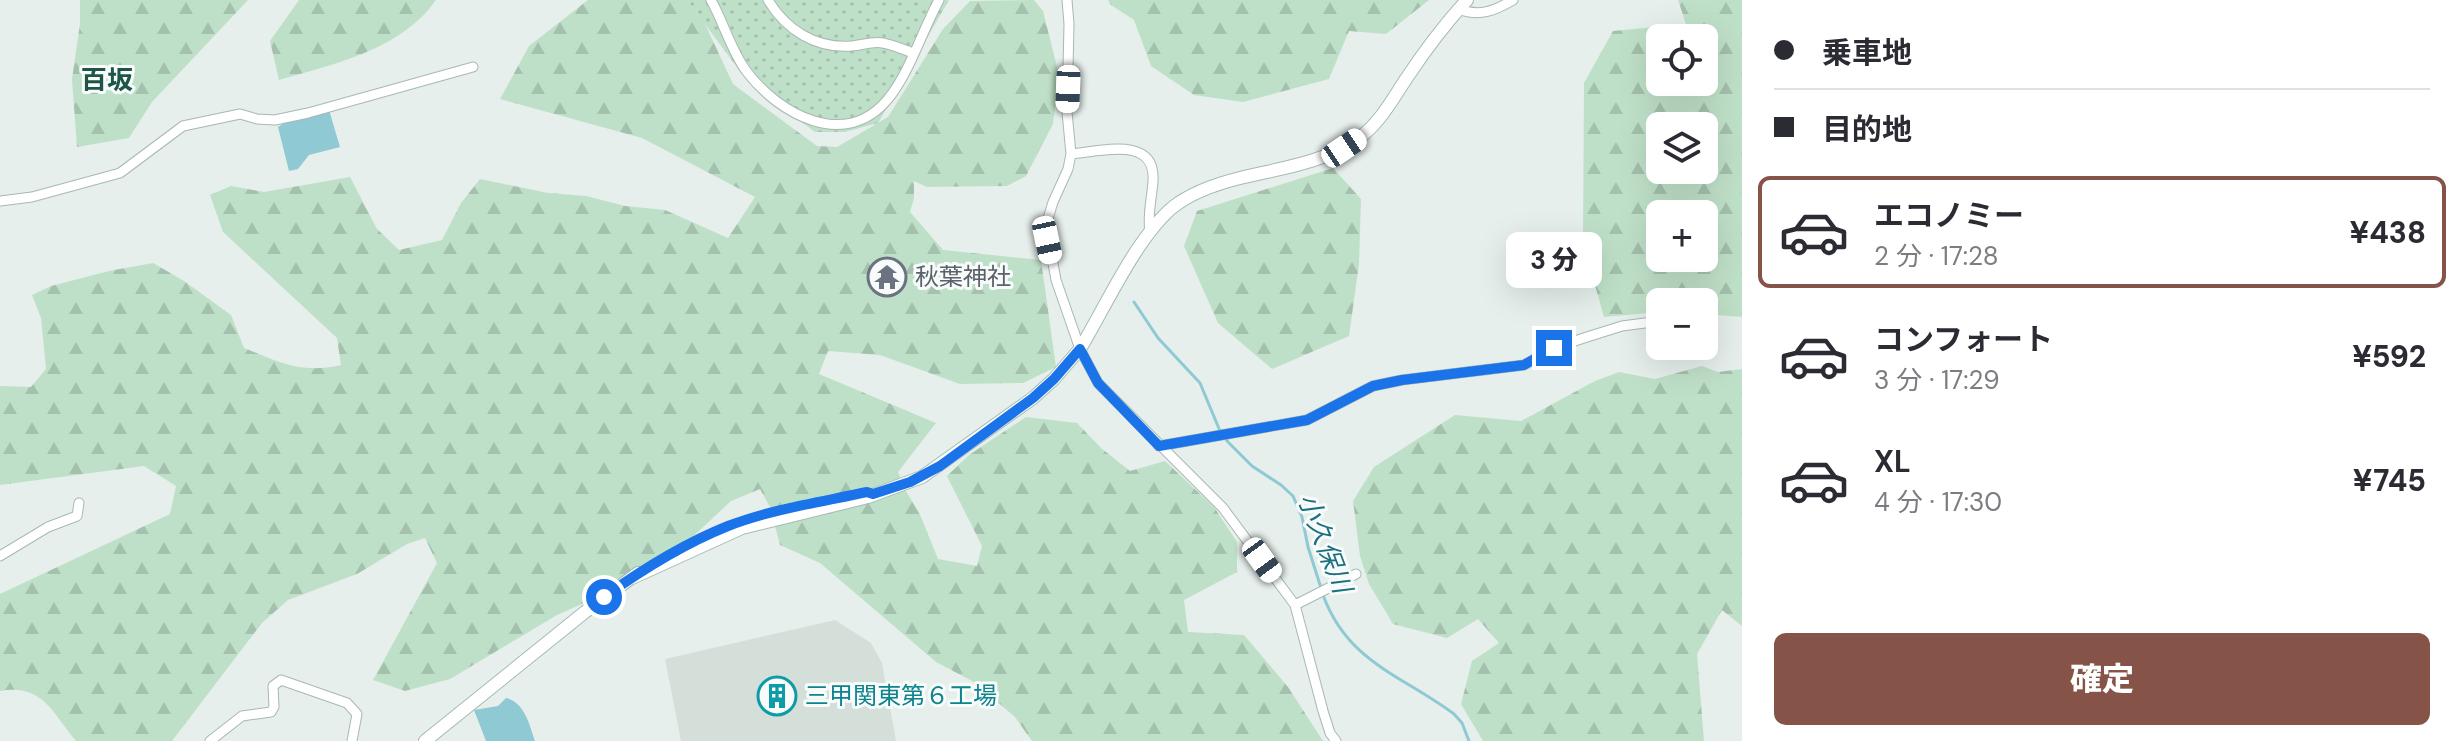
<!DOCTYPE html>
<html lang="ja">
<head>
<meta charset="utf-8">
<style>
  :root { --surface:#fff; --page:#f2f2f3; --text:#2b2b33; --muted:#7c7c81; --line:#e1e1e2; --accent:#855347 }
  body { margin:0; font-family:"DM Sans","Noto Sans JP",sans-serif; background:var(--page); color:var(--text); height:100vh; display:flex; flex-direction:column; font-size:30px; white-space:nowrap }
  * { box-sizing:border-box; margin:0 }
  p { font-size:26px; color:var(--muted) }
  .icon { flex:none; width:44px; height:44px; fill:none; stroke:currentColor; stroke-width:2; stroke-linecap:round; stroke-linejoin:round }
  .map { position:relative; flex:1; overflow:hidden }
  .drawer { display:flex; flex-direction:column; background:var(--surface); width:720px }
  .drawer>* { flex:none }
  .top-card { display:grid; align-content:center; height:176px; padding:0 32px; background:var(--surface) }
  .tools { position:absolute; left:1646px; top:24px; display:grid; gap:16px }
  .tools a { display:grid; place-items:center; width:72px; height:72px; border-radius:12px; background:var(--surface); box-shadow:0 8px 32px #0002; font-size:40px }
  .end { position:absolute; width:36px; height:36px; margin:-18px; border:10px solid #1a73e8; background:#fff; box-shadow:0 0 0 4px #fff }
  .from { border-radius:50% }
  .bubble { position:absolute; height:56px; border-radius:12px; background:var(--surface); box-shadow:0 8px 32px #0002; font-size:26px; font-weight:800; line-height:56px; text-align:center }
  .car { position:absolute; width:24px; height:48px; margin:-24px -12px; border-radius:10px; box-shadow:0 0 6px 2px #0007; background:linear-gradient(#fff 24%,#345 0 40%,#fff 0 76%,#345 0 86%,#fff 0) }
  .top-card b { display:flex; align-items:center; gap:28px; height:76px; font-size:30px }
  .top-card b+b { border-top:2px solid var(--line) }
  .top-card i { width:20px; height:20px; background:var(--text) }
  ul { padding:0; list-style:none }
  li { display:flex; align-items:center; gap:24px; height:112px; margin:0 16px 12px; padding:0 16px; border:4px solid transparent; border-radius:12px }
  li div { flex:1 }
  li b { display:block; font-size:30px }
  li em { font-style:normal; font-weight:800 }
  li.on { border-color:var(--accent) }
  li>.icon { width:72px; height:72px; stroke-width:1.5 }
  .button { display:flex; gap:16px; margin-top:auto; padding:16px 32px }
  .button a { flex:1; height:92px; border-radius:12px; background:var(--accent); color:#fff; font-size:32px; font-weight:800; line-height:92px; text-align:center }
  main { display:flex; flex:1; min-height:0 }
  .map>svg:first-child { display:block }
</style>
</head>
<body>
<main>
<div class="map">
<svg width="1742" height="741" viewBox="0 0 1742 741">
  <defs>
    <pattern id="grass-dots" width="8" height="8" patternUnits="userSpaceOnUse" patternTransform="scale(2)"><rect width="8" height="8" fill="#bfe0c8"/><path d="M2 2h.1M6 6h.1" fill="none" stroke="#a4c1ad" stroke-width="1.8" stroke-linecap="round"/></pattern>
    <pattern id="forest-firs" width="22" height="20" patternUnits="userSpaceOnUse" patternTransform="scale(2)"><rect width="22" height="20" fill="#bfe0c8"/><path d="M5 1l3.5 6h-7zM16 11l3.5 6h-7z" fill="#a4c1ad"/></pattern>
  </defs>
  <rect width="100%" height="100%" fill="#e6efeb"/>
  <path fill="#d4dfda" d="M835 620 871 643 882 663 896 741H681L665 659Z"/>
  <path fill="url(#grass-dots)" d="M687 0H949L878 123 845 132H815L748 82Z"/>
  <path fill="url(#forest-firs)" fill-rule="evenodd" d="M80 0H248L152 102 129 138 77 147 72 79 80 24Z
    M299 0H436C401 50 334 64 279 80L270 41Z
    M588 0H687L705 24 733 84 817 146 837 147 888 117 943 29 970 1 1034 0 1043 11 1059 75 1053 124 1026 176 1007 186 927 187 914 181V198L910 212 943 250 1041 260 1056 367 1023 383 960 384 880 355 828 351 819 374 936 423 898 472 907 493 919 512 938 559 977 566 982 546 947 476 969 455 1026 417 1077 423 1101 448 1130 471 1165 461 1214 507 1237 542V572L1184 600 1188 632 1244 635 1288 687 1323 741H1032L1015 717 974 682 936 662 820 563 780 545 770 507 760 489 731 501 656 571 557 615 450 679 405 691 373 680 437 563 425 538 407 544 357 574 288 600 262 623 172 741H76C52 712 42 683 0 691V594L170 514 176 486 144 466 0 485V386L31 387 46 369 41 318 32 295 51 286 109 271 153 263 184 281 231 315 244 348C281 363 301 374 341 365L337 338 223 232 210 195 231 186 264 192 350 177 377 229 399 250 442 240 461 203 480 179 548 193 586 196 625 206 665 210 728 238 755 197 642 138 500 99 529 46Z
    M1108 0H1429L1386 34 1349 31 1329 79 1243 102 1194 95 1151 66 1134 20 1111 5Z
    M1678 0H1742V317L1704 314V302H1660V312L1604 317 1583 243 1584 83 1613 31 1686 24ZM1660 38H1704V82H1660ZM1660 126H1704V170H1660ZM1704 214V258H1660V214Z
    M1333 168 1361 199 1359 264 1349 336 1272 369 1218 323 1184 246 1197 211Z
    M1702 366 1718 372 1742 369V626L1722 610 1697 654 1704 741H1483L1461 704 1472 661 1499 643 1478 619 1447 638 1393 624 1369 584 1360 556 1353 501 1374 467 1455 415 1521 421 1595 381 1619 372 1655 379Z"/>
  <path fill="#8ec9d4" d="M329 110 340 147 309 155 298 169 289 171 278 127 284 123Z
    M506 698C525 703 529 724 535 741H486L474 710 498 706Z"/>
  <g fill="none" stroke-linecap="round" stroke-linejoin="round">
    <path stroke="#8ec9d4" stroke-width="3" d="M1134 302 1158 338 1200 383 1220 431 1228 442 1252 466 1281 485 1293 496 1302 517 1308 547 1321 588
      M1323 595C1348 663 1402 675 1454 714L1462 723 1469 741"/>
    <g stroke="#a8b8b2" stroke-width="11">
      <path id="street" d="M711 0C724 23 731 51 747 72 779 114 845 151 888 99 910 72 922 31 939 0
        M768 0C786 30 816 49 852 46 863 45 872 41 883 43 893 45 903 49 913 53
        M1067 0 1069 24 1067 112 1071 154 1068 169 1053 202 1046 225 1056 280 1080 349 1098 383 1223 508 1295 605 1323 711 1330 733 1336 741
        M1458 9C1480 17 1494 11 1513 0
        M1071 154C1098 152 1156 134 1153 181 1152 198 1147 215 1150 232
        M0 201 32 197 120 173 183 126 240 114 257 119 275 120 308 113 473 67
        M1159 446 1307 420 1373 386 1402 380 1524 365 1554 348 1587 337 1622 326 1660 321
        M0 556 48 527 77 516 79 503
        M1295 605 1356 574
        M210 741 242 716 271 712 274 707 273 686 281 680 347 703 357 714 352 741"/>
    </g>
    <g stroke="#a4bbb3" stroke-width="14">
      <path id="secondary" d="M632 578 742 528 868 497 922 477 1033 398 1054 379 1080 349C1106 306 1136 238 1173 207 1192 192 1216 184 1240 178 1281 168 1324 163 1359 138 1381 122 1393 98 1408 76 1426 49 1445 24 1467 0
        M425 741 585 612 638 573"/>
    </g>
    <use href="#street" stroke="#fff" stroke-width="9"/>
    <use href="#secondary" stroke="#fff" stroke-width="12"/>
  </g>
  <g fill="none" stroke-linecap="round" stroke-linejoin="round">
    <path stroke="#1a73e8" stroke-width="10" d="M604 597C643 569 683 544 728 526 772 509 821 502 867 492L873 494 910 482 940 466 1033 398 1054 379 1080 349 1098 383 1159 446 1307 420 1373 386 1402 380 1524 365 1554 348"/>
  </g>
  <defs>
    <g id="temple-ring" transform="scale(2)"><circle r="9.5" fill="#f7fbf9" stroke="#6b7280" stroke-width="1.5"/><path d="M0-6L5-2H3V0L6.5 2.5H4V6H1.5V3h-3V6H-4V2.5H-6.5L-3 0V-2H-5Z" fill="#6b7280"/></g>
    <g id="building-ring" transform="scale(2)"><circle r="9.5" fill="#f7fbf9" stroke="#0f9aa8" stroke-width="1.5"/><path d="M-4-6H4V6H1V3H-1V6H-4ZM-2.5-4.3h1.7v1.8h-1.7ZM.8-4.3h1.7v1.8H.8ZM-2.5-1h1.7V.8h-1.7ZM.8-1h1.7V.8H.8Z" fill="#0f9aa8"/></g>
  </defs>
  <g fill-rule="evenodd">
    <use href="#temple-ring" x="887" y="277"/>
    <use href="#building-ring" x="777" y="696"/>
  </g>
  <g text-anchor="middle" stroke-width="6" stroke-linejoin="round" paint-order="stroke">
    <g font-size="24" fill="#5b616d" stroke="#f7fbf9" text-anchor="start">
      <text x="915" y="285">秋葉神社</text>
    </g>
    <g font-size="24" fill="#0d838f" stroke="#f7fbf9" text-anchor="start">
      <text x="805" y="704">三甲関東第６工場</text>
    </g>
    <g font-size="26" font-weight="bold" fill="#1f5548" stroke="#f7fbf9">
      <text x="107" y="89">百坂</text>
    </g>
    <g font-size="26" font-style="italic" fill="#1c6f80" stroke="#f7fbf9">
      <text transform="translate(1325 543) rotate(69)" y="9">小久保川</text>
    </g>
  </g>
</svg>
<div class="tools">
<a><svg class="icon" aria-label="locate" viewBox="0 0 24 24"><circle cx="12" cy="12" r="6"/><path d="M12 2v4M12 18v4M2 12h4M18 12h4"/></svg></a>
<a><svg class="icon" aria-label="layers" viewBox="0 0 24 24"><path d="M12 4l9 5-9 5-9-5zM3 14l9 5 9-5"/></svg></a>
<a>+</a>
<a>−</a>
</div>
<i class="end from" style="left:604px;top:597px"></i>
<i class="end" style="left:1554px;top:348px"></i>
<div class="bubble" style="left:1506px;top:232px;width:96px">3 分</div>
<i class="car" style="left:1068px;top:89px;rotate:182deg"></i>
<i class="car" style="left:1344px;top:148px;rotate:56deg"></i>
<i class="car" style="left:1047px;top:240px;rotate:168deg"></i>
<i class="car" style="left:1262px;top:560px;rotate:144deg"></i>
</div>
<section class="drawer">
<div class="top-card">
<b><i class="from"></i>乗車地</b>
<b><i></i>目的地</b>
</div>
<ul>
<li class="on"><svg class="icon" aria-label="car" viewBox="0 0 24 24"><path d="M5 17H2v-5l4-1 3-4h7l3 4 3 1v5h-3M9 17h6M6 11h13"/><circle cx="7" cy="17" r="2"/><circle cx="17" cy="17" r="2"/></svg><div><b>エコノミー</b><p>2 分 · 17:28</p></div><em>¥438</em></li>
<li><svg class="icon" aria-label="car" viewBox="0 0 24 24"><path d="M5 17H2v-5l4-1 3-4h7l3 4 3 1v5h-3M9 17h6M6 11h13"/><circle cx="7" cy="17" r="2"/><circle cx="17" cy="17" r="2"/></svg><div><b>コンフォート</b><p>3 分 · 17:29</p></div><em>¥592</em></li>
<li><svg class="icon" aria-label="car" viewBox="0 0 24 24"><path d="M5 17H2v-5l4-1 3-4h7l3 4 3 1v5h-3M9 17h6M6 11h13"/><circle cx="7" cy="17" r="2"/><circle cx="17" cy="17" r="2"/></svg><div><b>XL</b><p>4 分 · 17:30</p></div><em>¥745</em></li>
</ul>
<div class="button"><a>確定</a></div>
</section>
</main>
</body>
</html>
